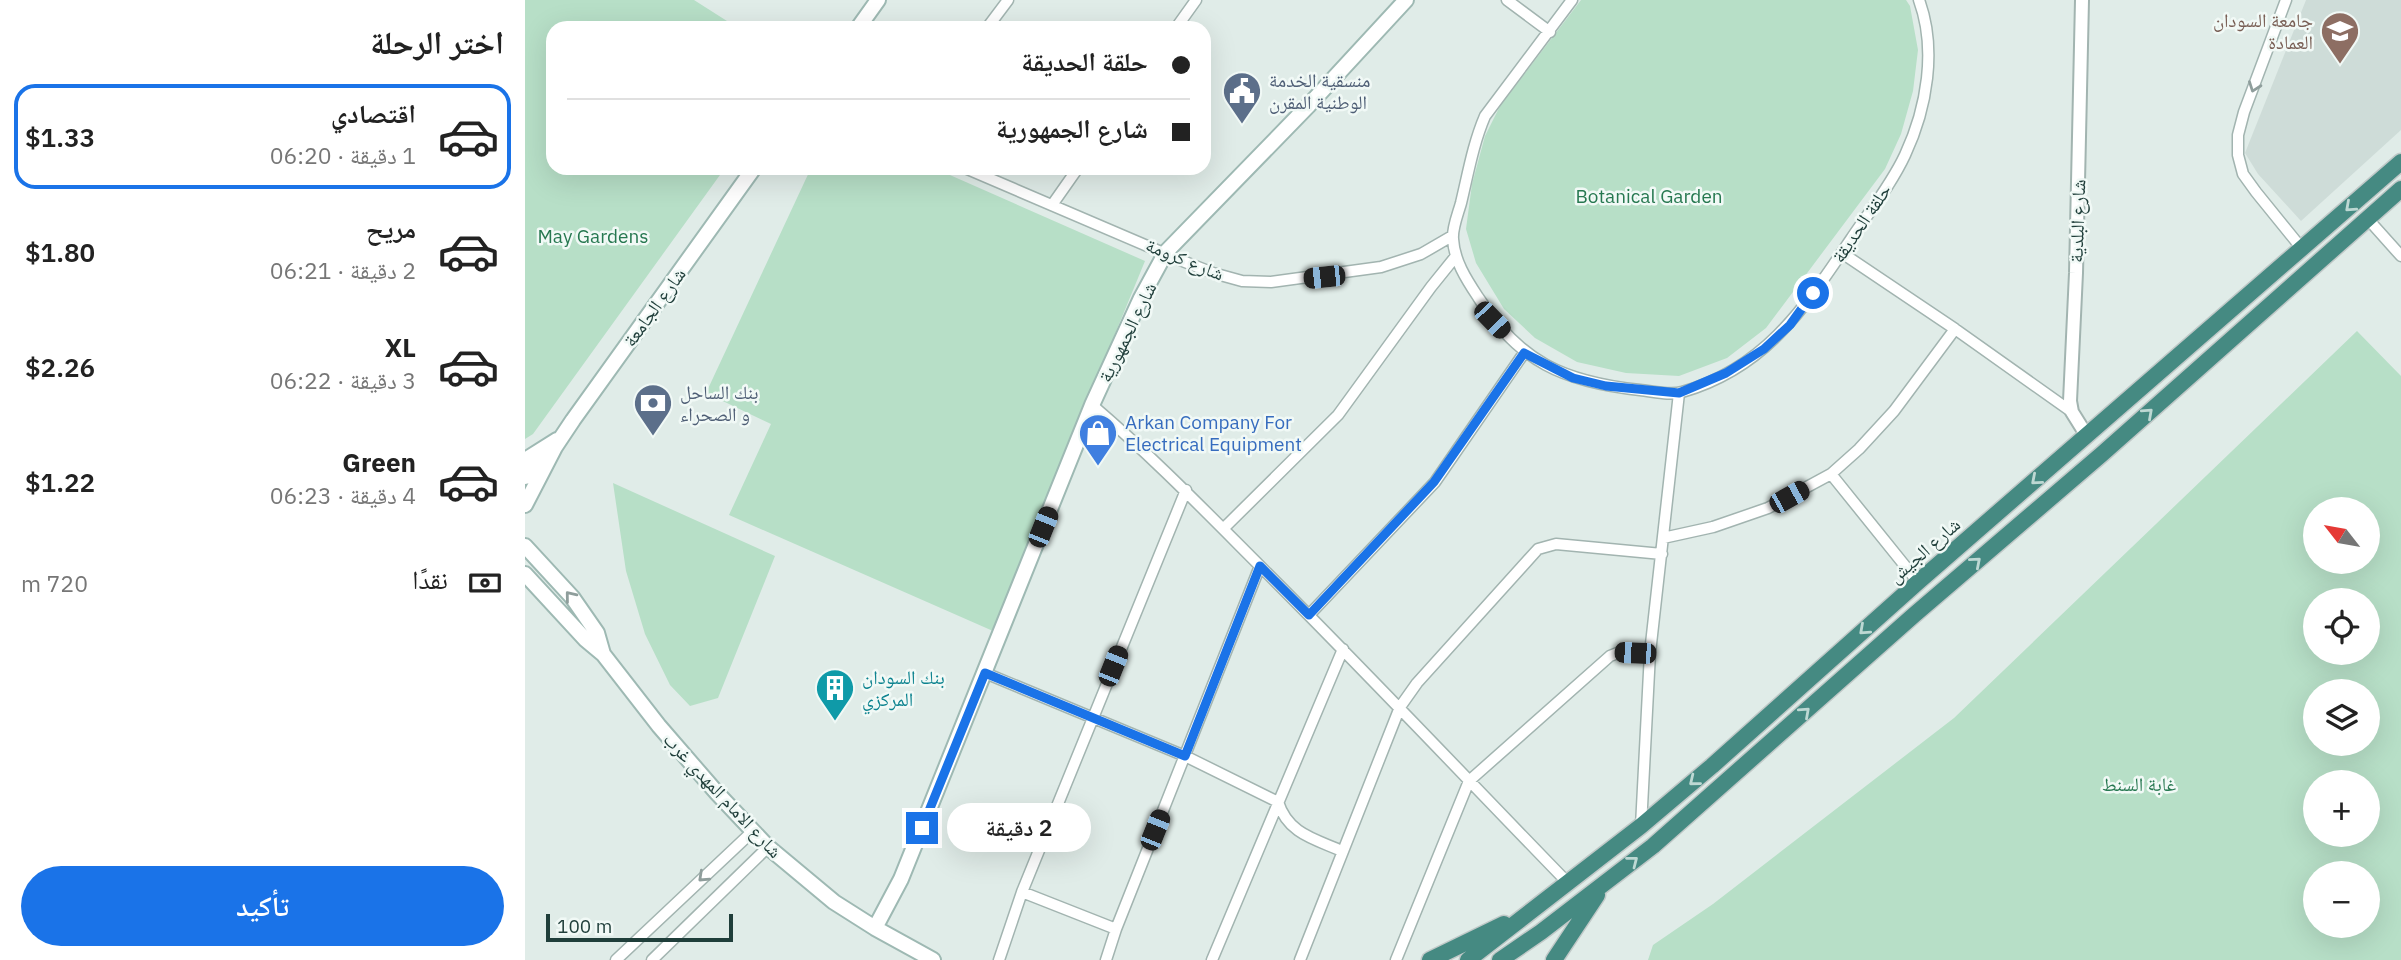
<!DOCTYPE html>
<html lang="ar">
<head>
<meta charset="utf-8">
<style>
  :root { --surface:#fff; --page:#f6f6f6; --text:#222; --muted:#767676; --line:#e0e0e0; --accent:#1a73e8 }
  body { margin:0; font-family:"IBM Plex Sans","Noto Naskh Arabic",sans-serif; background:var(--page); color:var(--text); direction:rtl; height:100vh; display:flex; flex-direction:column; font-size:26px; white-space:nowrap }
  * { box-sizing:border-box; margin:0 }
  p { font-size:23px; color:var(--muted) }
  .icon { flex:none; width:38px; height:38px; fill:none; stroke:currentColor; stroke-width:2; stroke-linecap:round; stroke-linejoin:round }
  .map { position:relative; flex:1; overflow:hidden; direction:ltr }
  .sheet { display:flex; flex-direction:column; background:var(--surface); width:525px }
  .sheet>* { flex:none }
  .banner { position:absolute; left:21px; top:21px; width:665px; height:154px; border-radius:21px; box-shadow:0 7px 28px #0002; direction:rtl; display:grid; align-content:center; height:154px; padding:0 21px; background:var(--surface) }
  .needle { width:46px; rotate:301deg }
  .buttons { position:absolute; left:1778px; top:497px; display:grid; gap:14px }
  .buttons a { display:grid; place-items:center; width:77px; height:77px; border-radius:50%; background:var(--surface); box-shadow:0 7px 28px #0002; font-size:35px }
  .scale { position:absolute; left:21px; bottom:18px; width:187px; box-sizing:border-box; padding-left:7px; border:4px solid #1f3e3a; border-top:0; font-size:19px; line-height:24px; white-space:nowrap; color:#1f3e3a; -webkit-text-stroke:5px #f1f9f6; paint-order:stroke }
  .end { position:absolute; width:32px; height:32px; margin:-16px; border:9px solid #1a73e8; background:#fff; box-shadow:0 0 0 4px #fff }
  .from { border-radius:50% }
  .bubble { position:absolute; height:49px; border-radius:24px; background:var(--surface); box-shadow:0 7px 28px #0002; font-size:23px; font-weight:600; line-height:49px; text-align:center; direction:rtl }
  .car { position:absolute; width:21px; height:42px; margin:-21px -10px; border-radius:9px; box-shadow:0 0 5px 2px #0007; background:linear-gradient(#222 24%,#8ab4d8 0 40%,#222 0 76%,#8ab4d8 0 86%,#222 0) }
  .banner b { display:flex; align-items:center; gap:24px; height:66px; font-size:26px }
  .banner b+b { border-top:2px solid var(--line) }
  .banner i { width:18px; height:18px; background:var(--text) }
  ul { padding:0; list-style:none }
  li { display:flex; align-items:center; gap:21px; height:105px; margin:0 14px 10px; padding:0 7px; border:4px solid transparent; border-radius:21px }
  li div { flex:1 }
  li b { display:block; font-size:26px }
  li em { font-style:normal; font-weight:600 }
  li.current { border-color:var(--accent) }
  li>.icon { width:63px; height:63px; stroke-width:1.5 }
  h2 { padding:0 21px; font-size:32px; line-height:84px }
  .pay { display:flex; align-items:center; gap:18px; height:77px; padding:0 21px; font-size:26px }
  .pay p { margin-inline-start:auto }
  .cta { display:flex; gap:14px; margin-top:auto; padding:14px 21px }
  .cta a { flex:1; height:80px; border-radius:42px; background:var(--accent); color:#fff; font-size:28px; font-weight:600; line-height:80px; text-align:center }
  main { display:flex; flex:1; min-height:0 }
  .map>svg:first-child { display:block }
</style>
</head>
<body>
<main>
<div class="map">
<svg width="1876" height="960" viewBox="0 0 1876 960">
  <rect width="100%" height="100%" fill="#e0ece8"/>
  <path fill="#cedcd8" d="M1781 0H1876V130L1776 221 1733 174 1720 153Z"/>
  <path fill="#b7dfc7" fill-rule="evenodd" d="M0 0H169L213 28H28V168H200L8 434 0 439Z
    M1056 0H1381L1385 6 1393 50 1388 91 1376 134 1360 169 1241 328 1202 358 1154 376 1101 373 1052 362 1010 338 979 309 951 263 941 229 947 184 960 136 975 106Z
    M286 168H409L620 261 468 631 204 515 246 424 181 393Z
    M1832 331 1876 376V960H1123L1128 945 1188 904 1429 718ZM1843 509V562H1790V509ZM1843 600V653H1790V600ZM1843 691V744H1790V691ZM1843 782V835H1790V782ZM1843 873V926H1790V873Z
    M88 483 250 556 193 698 165 706 145 685 120 634 101 571Z"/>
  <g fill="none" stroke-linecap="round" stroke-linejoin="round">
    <g stroke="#a2b4b0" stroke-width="13">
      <path id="minor" d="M982 0 1025 32
        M1047 0 960 116C948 144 943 174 936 203 933 214 927 228 928 239 929 260 941 279 953 297 994 362 1039 382 1115 390 1127 391 1145 396 1157 392 1241 368 1280 307 1326 239 1344 212 1366 185 1380 155 1402 108 1412 49 1394 0
        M1761 0 1719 112 1713 135V155L1718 174 1731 192 1778 250
        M462 28 483 0
        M651 28 671 0
        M440 168 655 260 688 273 717 281 746 282 856 267 896 254 927 236
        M527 205 553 168
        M1842 218 1876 256
        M1317 253 1430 329 1547 412
        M567 405C628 457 683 514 739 570 842 673 942 779 1043 883
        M1306 474 1393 582
        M699 528 813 415 906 287 931 256
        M1138 538 1188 527 1243 508 1306 474 1334 449 1369 411 1430 329
        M784 615 910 482 999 353
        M460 673 660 756 753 802C763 834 790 839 817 851
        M1116 826 1125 653 1154 393
        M497 892 591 929
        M91 960 228 831
        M127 960 243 847
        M474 960 497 892 661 490
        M581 960 591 929 735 566
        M687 960 818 649
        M775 960 875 707 892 683 1013 549 1031 544 1137 554
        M871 960 944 781 1085 656 1095 652 1125 653"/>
    </g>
    <g stroke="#a2b4b0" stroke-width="16">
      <path id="tertiary" d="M1557 0 1551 273 1545 401 1547 412 1562 436"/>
    </g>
    <g stroke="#9eb9b3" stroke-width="18">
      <path id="secondary" d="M333 28 353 0
        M0 460 32 440
        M0 477 17 460
        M0 505 30 447 48 420 229 168
        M0 546 47 597 72 633 78 654
        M0 574 60 639 78 654 134 726 192 793 243 847 309 902 350 928 408 960
        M350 928 376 879 567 405 616 298 641 252 784 105 881 0"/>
    </g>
    <g stroke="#c0c9c8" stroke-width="19">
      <path id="trunk" d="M905 960 979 924
        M943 960 1116 826 1187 766 1393 582 1876 162
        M975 960 1016 932 1128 846 1389 615 1577 454 1876 189
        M1029 960 1072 895"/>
    </g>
    <use href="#minor" stroke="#fff" stroke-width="10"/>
    <use href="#tertiary" stroke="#fff" stroke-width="12"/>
    <use href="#secondary" stroke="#fff" stroke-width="14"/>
    <use href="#trunk" stroke="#458a82" stroke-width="16"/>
  </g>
  <defs><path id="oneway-chevron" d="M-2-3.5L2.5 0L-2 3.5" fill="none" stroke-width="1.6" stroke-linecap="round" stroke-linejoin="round" transform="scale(1.75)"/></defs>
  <g stroke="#8f9e9c">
    <use href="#oneway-chevron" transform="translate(1729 87) rotate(110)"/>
    <use href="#oneway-chevron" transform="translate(45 596) rotate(-129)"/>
    <use href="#oneway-chevron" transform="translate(178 877) rotate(137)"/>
  </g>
  <g stroke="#bdd8d3">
    <use href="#oneway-chevron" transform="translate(1825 207) rotate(138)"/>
    <use href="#oneway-chevron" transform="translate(1623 413) rotate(-42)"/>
    <use href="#oneway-chevron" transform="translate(1511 480) rotate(139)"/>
    <use href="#oneway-chevron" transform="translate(1451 562) rotate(-41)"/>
    <use href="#oneway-chevron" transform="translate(1339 630) rotate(138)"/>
    <use href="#oneway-chevron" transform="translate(1280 712) rotate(-42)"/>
    <use href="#oneway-chevron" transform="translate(1169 781) rotate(141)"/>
    <use href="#oneway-chevron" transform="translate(1108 861) rotate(-38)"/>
  </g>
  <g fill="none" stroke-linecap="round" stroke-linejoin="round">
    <path stroke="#1a73e8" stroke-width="9" d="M397 828 460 673 660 756 735 566 784 615 909 482 999 353 1048 378 1081 386 1154 393 1201 373 1239 349 1265 325 1288 293"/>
  </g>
  <defs>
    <g id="university-pin" transform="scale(2.0125)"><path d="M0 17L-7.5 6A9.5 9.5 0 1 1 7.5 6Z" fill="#8d6e63" stroke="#f1f9f6"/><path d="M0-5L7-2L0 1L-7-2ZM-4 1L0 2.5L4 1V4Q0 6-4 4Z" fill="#fff"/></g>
    <g id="civic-pin" transform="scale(2.0125)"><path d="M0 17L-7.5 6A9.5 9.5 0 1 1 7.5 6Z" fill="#5c6f8a" stroke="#f1f9f6"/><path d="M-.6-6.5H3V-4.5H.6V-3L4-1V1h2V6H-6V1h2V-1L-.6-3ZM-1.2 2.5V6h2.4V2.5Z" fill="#fff"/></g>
    <g id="bank-pin" transform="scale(2.0125)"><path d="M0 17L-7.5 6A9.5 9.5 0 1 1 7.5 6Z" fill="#5c6f8a" stroke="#f1f9f6"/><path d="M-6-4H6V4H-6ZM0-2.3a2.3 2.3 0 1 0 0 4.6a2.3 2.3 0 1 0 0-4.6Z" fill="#fff"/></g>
    <g id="shop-pin" transform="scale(2.0125)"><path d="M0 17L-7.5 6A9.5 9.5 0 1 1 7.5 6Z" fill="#3f7fe0" stroke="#f1f9f6"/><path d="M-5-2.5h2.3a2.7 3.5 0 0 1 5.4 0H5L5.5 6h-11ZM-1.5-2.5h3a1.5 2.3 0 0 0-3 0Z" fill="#fff"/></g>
    <g id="building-pin" transform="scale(2.0125)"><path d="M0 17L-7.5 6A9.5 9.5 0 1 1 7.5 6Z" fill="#0f9aa8" stroke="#f1f9f6"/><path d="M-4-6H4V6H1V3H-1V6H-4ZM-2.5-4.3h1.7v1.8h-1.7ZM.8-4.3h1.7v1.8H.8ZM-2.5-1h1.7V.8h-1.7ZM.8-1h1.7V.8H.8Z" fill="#fff"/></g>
  </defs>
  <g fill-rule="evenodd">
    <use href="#university-pin" x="1815" y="31"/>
    <use href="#civic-pin" x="717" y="91"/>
    <use href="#bank-pin" x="128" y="403"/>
    <use href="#shop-pin" x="573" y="433"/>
    <use href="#building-pin" x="310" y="688"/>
  </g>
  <g text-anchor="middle" stroke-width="5" stroke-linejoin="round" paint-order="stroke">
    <g font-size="19" fill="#785e54" stroke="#f1f9f6" text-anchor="end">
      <text x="1788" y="27">جامعة السودان<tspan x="1788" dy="22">العمادة</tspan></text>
    </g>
    <g font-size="19" fill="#4e5e75" stroke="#f1f9f6" text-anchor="start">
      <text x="744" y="87">منسقية الخدمة<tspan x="744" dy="22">الوطنية المقرن</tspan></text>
      <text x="155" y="399">بنك الساحل<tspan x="155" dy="22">و الصحراء</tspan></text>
    </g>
    <g font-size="19" fill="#267850" stroke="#f1f9f6">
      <text x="1124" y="203">Botanical Garden</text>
      <text x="68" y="243">May Gardens</text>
      <text x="1614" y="791">غابة السنط</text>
    </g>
    <g font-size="19" fill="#1f3e3a" stroke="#f1f9f6">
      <text transform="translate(1552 221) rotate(-88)" y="7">شارع البلدية</text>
      <text transform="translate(1336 223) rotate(-56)" y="7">حلقة الحديقة</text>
      <text transform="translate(660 259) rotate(22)" y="7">شارع كرومة</text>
      <text transform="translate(129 307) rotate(-54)" y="7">شارع الجامعة</text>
      <text transform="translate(602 332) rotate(-64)" y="7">شارع الجمهورية</text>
      <text transform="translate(1399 550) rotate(-41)" y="7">شارع الجيش</text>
      <text transform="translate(198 795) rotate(47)" y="7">شارع الامام المهدي غرب</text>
    </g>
    <g font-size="19" fill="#366cbe" stroke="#f1f9f6" text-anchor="start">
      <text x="600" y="429">Arkan Company For<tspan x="600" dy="22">Electrical Equipment</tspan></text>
    </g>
    <g font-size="19" fill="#0d838f" stroke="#f1f9f6" text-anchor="start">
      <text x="337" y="684">بنك السودان<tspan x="337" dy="22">المركزي</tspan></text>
    </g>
  </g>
</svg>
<div class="buttons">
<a><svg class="needle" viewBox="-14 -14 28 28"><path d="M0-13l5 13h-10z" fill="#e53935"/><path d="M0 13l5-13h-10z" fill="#767676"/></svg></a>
<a><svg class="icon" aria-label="locate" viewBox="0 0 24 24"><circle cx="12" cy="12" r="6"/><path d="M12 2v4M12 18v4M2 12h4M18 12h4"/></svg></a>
<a><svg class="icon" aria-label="layers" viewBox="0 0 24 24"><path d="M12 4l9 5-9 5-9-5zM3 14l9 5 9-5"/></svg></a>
<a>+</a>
<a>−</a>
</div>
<div class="scale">100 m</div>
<i class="end from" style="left:1288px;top:293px"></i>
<i class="end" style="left:397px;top:828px"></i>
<div class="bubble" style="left:422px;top:803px;width:144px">2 دقيقة</div>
<i class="car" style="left:799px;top:277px;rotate:264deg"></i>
<i class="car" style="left:967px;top:320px;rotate:136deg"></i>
<i class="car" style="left:1264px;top:497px;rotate:61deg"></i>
<i class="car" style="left:518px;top:527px;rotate:22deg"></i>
<i class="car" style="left:1110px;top:653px;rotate:272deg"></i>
<i class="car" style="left:588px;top:666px;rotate:22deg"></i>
<i class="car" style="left:630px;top:830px;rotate:22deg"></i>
<div class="banner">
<b><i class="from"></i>حلقة الحديقة</b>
<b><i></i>شارع الجمهورية</b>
</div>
</div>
<section class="sheet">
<h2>اختر الرحلة</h2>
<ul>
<li class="current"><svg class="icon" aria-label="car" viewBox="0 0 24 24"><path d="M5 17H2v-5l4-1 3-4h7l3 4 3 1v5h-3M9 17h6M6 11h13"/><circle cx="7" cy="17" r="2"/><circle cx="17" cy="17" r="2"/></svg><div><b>اقتصادي</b><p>1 دقيقة · 06:20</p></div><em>$1.33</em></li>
<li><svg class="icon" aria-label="car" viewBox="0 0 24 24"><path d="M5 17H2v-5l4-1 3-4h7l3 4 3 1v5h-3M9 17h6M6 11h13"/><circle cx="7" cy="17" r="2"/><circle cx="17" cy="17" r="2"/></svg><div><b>مريح</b><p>2 دقيقة · 06:21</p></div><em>$1.80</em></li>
<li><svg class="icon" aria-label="car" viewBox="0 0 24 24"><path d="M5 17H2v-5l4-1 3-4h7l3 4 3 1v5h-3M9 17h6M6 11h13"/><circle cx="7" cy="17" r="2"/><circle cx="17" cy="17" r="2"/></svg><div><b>XL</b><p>3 دقيقة · 06:22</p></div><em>$2.26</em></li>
<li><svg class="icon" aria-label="car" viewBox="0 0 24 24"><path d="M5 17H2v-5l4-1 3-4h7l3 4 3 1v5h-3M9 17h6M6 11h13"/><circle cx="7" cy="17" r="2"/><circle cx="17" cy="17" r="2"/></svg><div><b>Green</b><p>4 دقيقة · 06:23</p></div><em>$1.22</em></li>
</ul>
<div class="pay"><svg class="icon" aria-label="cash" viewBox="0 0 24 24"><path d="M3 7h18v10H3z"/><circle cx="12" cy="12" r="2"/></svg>نقدًا<p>720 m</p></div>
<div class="cta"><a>تأكيد</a></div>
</section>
</main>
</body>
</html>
